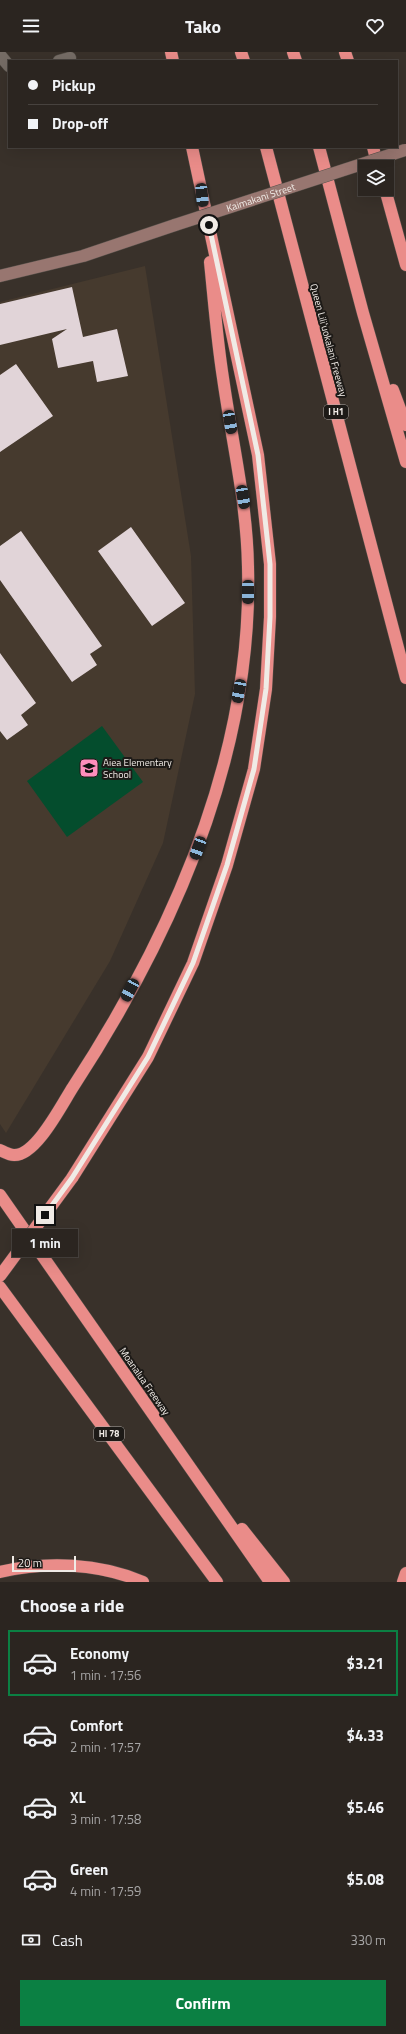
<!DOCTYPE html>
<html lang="en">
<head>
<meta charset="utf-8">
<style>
  :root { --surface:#2b2520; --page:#332d29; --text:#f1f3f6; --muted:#a6a5a5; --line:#47423e; --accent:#0b8043 }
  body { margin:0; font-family:"Titillium Web",sans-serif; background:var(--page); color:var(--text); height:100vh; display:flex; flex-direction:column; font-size:15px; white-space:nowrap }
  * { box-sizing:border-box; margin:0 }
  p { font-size:13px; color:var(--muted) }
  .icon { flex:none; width:22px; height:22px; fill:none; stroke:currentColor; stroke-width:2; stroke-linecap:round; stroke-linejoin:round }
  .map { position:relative; height:1530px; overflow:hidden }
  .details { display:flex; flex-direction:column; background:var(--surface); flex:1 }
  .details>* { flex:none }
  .hud { position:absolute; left:8px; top:8px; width:390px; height:88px; border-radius:0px; box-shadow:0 4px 16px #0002,0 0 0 1px var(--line); display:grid; align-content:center; height:88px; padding:0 20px; background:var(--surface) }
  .fabs { position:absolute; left:358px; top:108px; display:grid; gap:8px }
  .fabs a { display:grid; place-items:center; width:36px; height:36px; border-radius:0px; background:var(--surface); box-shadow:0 4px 16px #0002,0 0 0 1px var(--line); font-size:20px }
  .scale { position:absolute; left:12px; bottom:10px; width:64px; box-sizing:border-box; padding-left:4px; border:2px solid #f0ebe6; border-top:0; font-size:11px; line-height:14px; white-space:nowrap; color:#f0ebe6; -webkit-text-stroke:3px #1d1a17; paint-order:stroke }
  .end { position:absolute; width:18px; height:18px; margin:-9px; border:5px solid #f0ebe6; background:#111; box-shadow:0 0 0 2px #111 }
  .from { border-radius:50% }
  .bubble { position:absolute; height:28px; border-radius:0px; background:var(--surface); box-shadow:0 4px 16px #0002,0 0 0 1px var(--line); font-size:13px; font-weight:700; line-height:28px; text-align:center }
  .car { position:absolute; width:12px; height:24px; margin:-12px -6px; border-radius:5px; box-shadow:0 0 3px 1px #0007; background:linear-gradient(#222 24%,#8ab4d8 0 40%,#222 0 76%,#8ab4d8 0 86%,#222 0) }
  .hud b { display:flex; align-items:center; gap:14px; height:38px; font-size:15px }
  .hud b+b { border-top:1px solid var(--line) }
  .hud i { width:10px; height:10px; background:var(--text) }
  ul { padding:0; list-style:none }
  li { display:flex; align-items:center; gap:12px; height:66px; margin:0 8px 6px; padding:0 12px; border:2px solid transparent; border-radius:0px }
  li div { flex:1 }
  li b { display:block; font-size:15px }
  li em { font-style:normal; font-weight:700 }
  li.selected { border-color:var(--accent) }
  li>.icon { width:36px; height:36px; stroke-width:1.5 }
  h2 { padding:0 20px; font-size:18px; line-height:48px }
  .pay { display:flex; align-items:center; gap:10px; height:44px; padding:0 20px; font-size:15px }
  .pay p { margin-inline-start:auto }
  .cta { display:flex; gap:8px; margin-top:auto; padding:8px 20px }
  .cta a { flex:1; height:46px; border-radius:0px; background:var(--accent); color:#fff; font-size:16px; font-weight:700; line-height:46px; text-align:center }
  header { display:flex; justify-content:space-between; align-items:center; height:52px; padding:0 20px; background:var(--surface); font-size:18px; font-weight:700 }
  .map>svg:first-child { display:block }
</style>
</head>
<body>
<header><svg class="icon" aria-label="menu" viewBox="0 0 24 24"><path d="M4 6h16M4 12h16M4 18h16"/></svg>Tako<svg class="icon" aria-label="heart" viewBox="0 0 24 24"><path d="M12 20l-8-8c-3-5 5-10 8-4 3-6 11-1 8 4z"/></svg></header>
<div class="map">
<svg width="406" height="1530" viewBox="0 0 406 1530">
  <rect width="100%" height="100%" fill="#39312a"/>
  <path fill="#463a2e" d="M145 214 191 504 195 642 163 791 110 909 6 1081 0 1072V250Z"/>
  <path fill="#044d2d" d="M102 674 143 730 67 785 27 729Z"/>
  <path fill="#e1d4d8" d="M72 235 83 285 117 277 128 324 97 330 93 309 58 316 52 287 67 277 0 293V252Z
    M16 312 53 364 0 400V323Z
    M131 475 185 551 152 574 98 499Z
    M21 479 102 594 90 602 97 613 72 630 0 528V494Z
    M0 601 36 651 21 663 28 673 7 688 0 679Z"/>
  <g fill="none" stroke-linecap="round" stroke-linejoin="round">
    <g stroke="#56504a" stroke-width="13">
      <path id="street" d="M0 3 9 14
        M59 9 70 6"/>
    </g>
    <g stroke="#56504a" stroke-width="13">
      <path id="secondary" d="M0 224 83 204 175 173"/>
    </g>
    <g stroke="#56504a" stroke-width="13">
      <path id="highway" d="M171 0 173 9
        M241 0 244 9
        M293 0 296 9
        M345 0 348 9
        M266 95 406 626
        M319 95 363 261 406 410
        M373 95 378 115
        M385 137 406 213
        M393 338 406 373
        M0 1098C4 1100 9 1103 14 1103 36 1104 62 1052 73 1035 173 882 253 702 248 515 247 451 232 390 223 326 217 288 214 249 210 210
        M72 1126 148 1005 193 911 227 813 254 717 266 637 270 565V512L258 403 192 95
        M0 1143 270 1530
        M0 1235 217 1530
        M242 1477 284 1530
        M0 1520C46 1509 99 1511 143 1530
        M403 1530 406 1521"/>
    </g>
    <use href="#street" stroke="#756c65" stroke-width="12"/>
    <use href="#secondary" stroke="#987670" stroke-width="12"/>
    <use href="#highway" stroke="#ea8c89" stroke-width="12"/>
    <g stroke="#56504a" stroke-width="13" stroke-linecap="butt">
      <g id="secondary-bridge">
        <path id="s1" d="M175 173 405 98"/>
      </g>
    </g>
    <g stroke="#56504a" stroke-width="13" stroke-linecap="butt">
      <path id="highway-bridge" d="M0 1224 72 1126"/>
    </g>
    <use href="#secondary-bridge" stroke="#987670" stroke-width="12"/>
    <use href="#highway-bridge" stroke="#ea8c89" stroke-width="12"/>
  </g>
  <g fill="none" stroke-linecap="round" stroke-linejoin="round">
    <path stroke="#f0ebe6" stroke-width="5" d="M45 1163 72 1126 148 1005 193 911 227 813 254 717 266 637 270 565V512L258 403 209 173"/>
  </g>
  <defs>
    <g id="school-square" transform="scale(1)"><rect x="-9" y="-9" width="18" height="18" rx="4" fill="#fe8ebc" stroke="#1d1a17"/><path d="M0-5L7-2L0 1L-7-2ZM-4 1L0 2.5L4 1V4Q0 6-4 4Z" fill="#111"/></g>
  </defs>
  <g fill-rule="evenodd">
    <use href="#school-square" x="89" y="716"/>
  </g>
  <g text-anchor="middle" stroke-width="4" stroke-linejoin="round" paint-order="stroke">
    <g fill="#1d1a17" stroke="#b1aca8" stroke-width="1">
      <rect x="324" y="353" width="24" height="14" rx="3"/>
      <rect x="94" y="1375" width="30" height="14" rx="3"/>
    </g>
    <g font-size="9" font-weight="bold" fill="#f0ebe6">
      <text x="336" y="363">I H1</text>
      <text x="109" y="1385">HI 78</text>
    </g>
    <g font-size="10" fill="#f0ebe6" stroke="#1d1a17">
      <text dy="4" stroke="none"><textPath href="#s1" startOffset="90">Kaimakani Street</textPath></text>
      <text transform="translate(329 288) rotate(75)" y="4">Queen Liliʻuokalani Freeway</text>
      <text transform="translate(145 1329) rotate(55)" y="4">Moanalua Freeway</text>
    </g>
    <g font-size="10" fill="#f0ebe6" stroke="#1d1a17" text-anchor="start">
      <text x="103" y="714">Aiea Elementary<tspan x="103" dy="12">School</tspan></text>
    </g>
  </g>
</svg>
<div class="fabs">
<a><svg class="icon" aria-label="layers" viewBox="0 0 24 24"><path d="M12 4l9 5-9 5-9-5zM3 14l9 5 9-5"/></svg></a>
</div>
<div class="scale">20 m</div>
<i class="end from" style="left:209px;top:173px"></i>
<i class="end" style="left:45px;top:1163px"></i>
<div class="bubble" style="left:12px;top:1177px;width:66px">1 min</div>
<i class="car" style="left:202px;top:143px;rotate:174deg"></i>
<i class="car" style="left:230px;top:370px;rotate:170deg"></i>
<i class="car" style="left:243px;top:445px;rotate:170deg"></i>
<i class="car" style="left:248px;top:540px;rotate:180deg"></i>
<i class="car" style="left:239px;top:639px;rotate:191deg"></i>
<i class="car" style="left:198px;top:796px;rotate:200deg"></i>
<i class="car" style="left:130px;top:938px;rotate:208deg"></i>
<div class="hud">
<b><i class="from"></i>Pickup</b>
<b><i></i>Drop-off</b>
</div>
</div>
<section class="details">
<h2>Choose a ride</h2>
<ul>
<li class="selected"><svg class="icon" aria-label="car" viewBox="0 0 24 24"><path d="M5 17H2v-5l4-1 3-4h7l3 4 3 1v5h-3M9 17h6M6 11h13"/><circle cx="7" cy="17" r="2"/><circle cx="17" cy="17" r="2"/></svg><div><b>Economy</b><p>1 min · 17:56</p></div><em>$3.21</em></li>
<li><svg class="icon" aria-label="car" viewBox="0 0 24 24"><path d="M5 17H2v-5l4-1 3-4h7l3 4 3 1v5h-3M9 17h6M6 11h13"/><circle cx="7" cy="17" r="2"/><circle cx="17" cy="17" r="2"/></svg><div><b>Comfort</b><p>2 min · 17:57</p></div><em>$4.33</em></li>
<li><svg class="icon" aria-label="car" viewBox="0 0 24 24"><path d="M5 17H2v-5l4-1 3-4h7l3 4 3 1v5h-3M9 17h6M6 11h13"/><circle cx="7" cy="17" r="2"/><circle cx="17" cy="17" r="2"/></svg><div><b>XL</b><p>3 min · 17:58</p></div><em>$5.46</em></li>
<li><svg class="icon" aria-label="car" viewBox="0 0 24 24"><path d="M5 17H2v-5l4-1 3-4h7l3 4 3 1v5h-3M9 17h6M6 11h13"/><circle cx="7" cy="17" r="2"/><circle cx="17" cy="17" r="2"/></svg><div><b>Green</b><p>4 min · 17:59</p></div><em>$5.08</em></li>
</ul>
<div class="pay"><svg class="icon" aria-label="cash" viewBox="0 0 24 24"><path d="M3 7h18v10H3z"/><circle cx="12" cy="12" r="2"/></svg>Cash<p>330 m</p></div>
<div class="cta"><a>Confirm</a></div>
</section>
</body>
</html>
